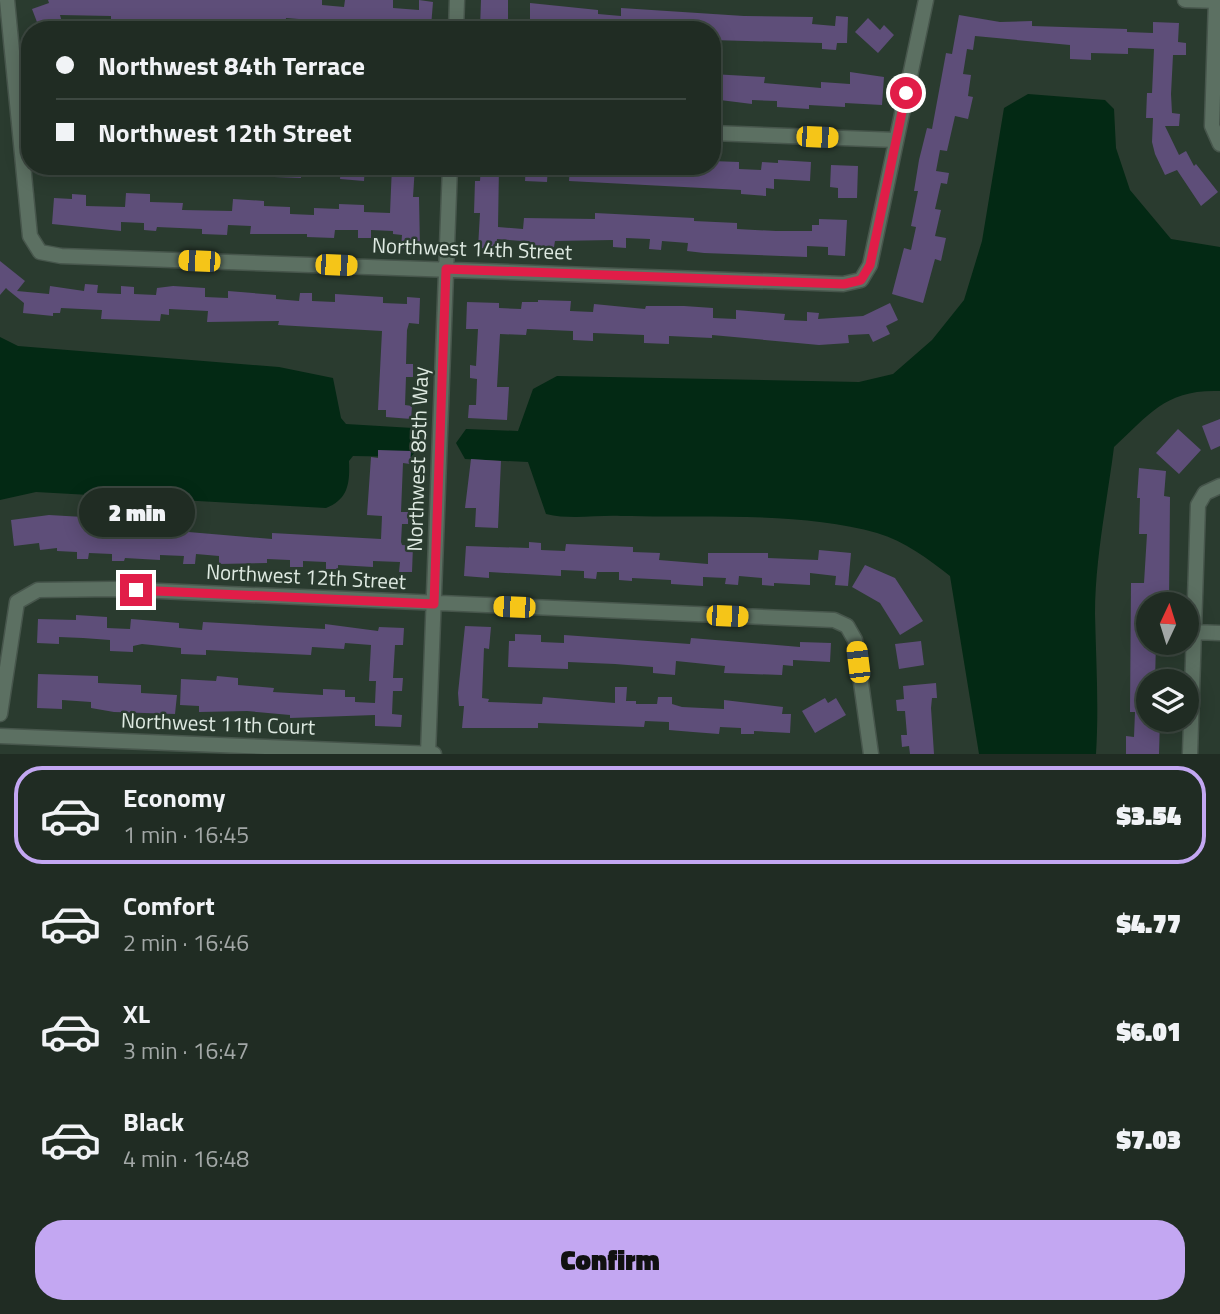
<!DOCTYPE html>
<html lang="en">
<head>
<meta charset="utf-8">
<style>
  :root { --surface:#202c23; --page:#28342b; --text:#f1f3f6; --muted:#a2a7a6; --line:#3d4841; --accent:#c3a7f2 }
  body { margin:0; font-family:"Titillium Web",sans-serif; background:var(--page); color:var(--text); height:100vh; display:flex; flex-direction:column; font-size:26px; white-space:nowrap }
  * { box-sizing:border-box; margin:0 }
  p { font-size:23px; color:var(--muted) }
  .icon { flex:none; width:38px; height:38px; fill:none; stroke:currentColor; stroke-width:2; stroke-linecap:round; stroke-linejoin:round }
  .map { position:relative; height:754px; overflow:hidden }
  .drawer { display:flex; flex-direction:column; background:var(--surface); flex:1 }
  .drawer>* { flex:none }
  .banner { position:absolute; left:21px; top:21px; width:700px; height:154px; border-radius:28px; box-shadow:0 4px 18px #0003,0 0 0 2px var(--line); display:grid; align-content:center; height:154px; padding:0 35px; background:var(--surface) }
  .needle { width:46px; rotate:4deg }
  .fabs { position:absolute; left:1136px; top:592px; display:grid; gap:14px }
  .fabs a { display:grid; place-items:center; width:63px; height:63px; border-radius:50%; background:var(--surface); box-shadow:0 4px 18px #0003,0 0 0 2px var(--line); font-size:35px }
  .end { position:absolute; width:32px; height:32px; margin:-16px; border:9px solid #e11d48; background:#fff; box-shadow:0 0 0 4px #fff }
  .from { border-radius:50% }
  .bubble { position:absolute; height:49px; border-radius:24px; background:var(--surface); box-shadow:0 4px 18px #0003,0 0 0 2px var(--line); font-size:23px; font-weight:800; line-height:49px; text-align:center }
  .car { position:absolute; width:21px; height:42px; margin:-21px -10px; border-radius:9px; box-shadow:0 0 5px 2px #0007; background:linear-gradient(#f5c518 24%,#345 0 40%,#f5c518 0 76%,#345 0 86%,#f5c518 0) }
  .banner b { display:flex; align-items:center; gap:24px; height:66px; font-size:26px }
  .banner b+b { border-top:2px solid var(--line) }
  .banner i { width:18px; height:18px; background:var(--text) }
  ul { padding:12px 0 0; list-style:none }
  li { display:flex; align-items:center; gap:21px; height:98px; margin:0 14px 10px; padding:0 21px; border:4px solid transparent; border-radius:28px }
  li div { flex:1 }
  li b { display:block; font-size:26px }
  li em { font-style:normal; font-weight:800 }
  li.on { border-color:var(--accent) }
  li>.icon { width:63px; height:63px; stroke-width:1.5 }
  .action { display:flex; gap:14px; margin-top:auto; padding:14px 35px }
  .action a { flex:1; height:80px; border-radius:28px; background:var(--accent); color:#111; font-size:28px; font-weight:800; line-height:80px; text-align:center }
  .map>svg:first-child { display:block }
</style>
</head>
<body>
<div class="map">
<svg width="1220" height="754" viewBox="0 0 1220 754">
  <rect width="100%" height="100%" fill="#2a3b2f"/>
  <path fill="#032914" d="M1028 94 1105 100 1114 109 1116 148 1130 190 1171 239 1220 247V391C1166 389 1151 413 1114 447 1107 502 1095 559 1095 614 1096 660 1099 707 1096 754H979L950 576C928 559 905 541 877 533 802 511 699 518 621 516 595 515 571 520 546 514L528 462 465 459 456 443 466 429 518 431 533 389 557 376 859 382 893 374 932 340 964 300 982 241 1004 108Z
    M0 337 18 346 279 367 333 378 341 418 346 424 413 428 425 440 411 457 353 456 349 461C350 484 348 499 326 508L36 492 0 500Z"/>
  <path fill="#5e4e79" d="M48 0H322V5L344 7 345 0H393V8L419 10V0L433 2 431 27 422 26V30H407V26L399 23 357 21 356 24 347 23 346 30H332L333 23 324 21 286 18 285 29 218 26V21L171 19 170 25 111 22V16L60 15 62 22 40 30 32 9 49 3Z
    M481 0H508V20H500V30L480 29Z
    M530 3 598 10V14L621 16V8L744 16 813 17 812 24 835 26 836 16 848 17 847 43H837L836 50 822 49V43L712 40V30H601V27L553 25V29L530 28Z
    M959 15 1000 22 1032 21V26L1127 29V32L1153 33V22L1179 23 1178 42 1186 43V55H1173L1171 94 1172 113 1180 114 1179 126H1165L1179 155 1186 151 1194 166 1196 164 1218 192 1201 206 1177 170 1165 175 1155 154 1152 142 1153 118H1146L1147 93H1152L1154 49 1128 48V54L1091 53V60L1070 59V45L975 36 973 50 967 49 963 74 971 75 968 96 973 97 968 119 955 116 947 151 940 150 936 171 949 173 947 184 941 183 935 209 941 210 935 236 946 238 941 261 935 259 923 303 892 294 904 248 911 250 916 227 911 226 918 191H914L919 160 927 128 932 129 946 53 952 54Z
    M868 18 880 30 884 25 894 35 878 53 855 32Z
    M850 72 884 77 882 105 845 103V107L809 105V109L777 107V101L752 100V104L712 99V74L765 77 764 83 821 88V82L850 84Z
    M778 160 811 162 810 181 774 179V189L766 188V196L741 194V190L569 181 570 166H712V161L739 162V169L761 170 762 162 778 163Z
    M831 165 858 166 857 198H838V188L830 187Z
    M225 166H301V178L225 175Z
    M341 166H365L364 181 340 179Z
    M392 166H415L413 197H419L420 249 401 248 402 235 393 234V231L371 230V238H358V230H335L334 238 307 237V234H250L251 226 228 225 227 235 202 234V229L157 227 156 231 144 230V223L121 222V231L52 224 54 198 72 199V194L86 195V206L125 207 126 193 150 194V202L183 203 182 210 232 211 233 199 264 201V206L290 207V214L314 215V208L339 209V204L364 205V212L390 213Z
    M481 166H499L498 227 523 229 524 218 595 219V213L694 218V221L737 223V229L776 231H812V225H819V219L847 220 845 256 828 255V247L807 246V257L704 253 687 251 688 243 662 241 661 250 649 249 650 239 626 238V248L613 247V240L555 241 554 247 522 246V241L497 239 496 249 478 248 480 213H474L475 181H480Z
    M526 166H548L547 182 525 181Z
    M0 261 25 281 17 291 49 294 50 286 84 291 85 284 98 285 97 293 121 294V286L134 287V294L156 295 157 288 173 286 205 288V297L228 298V291L276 295V299L299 301 300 293H312V301L335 302V294L383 297V303L407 304V297L420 298 419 324 409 323 407 330 406 364H413V377H406L405 405 412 406 411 419 386 417V410H378L382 331 278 325 279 321 207 322 208 311 169 309V315L161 314 160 321 101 319 102 310 61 308 60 313H53V316L23 313 24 303 8 290 6 288 0 295Z
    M538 300 571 301 570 311 593 312 594 304 645 309 646 306H684L713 308V318L736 319V310L785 314 784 320 807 321V312L819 313 818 319 863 316 890 303 898 320 886 326 890 334 873 342 869 334 848 335 849 343 819 345 712 335V338L669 336V344L644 343V335L593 333V341L573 340V331L527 329 526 335 500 334 497 387H509L507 420 468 418 469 405H476L477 379 470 378V365L476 366 478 329H466L467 302 499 303V308L521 309 522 302H538Z
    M1220 419V446L1211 450 1202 426Z
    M1178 429 1201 450 1179 474 1156 453Z
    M378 450 411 451 410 464 403 463 401 512H408V524H402L401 542 402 545 413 546 412 572H399L400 562 373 561V567L338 565V569H326V562L303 561V567H290V560L267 559V563L219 564V556L196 554 195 564H183L184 556 160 555V560L125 558 124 561H112V554L89 553 88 559H77V552L57 551V548L40 550 39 543 14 546 11 520 49 515 118 519V534L165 536V530L272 539V533L381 539 382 516 367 515 371 457 378 458Z
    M471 459 501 461 498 528 475 527 476 508H465Z
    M1139 468 1166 471 1164 496 1170 497 1169 604H1148V642H1156L1155 681H1148V719H1160L1159 754H1126V736L1134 737 1135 712H1130L1131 583H1144L1147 534H1139L1140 498H1137Z
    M529 542 541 543V550L565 551 566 544 633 547V552L660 553 659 560 708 564V553H768V558L818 560 819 550 851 553 848 586 835 585 836 576 810 573V585L774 583V586L762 585V578L739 576 738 585 725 584 726 578 703 577V586L671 584V580L632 578V581L619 580V572H597L596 579 584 578V571L561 570V576L489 572V578L464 576 466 546 529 548Z
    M865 565 895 578 923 621 900 635 880 603 852 587Z
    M76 615 107 617V628L130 629 131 619 179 623V628L202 630 203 622 325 629V624L378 631 379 627 404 628 403 645H395L393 678H403L402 691H393L392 714 402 715 401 727 375 726V715L290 718V715L247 711 199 712V706L180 705 181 679 216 681 217 676 238 678V685L274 688 273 692 323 695V689L345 690V697H355V702L375 703 376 681H369L371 645 345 643 344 649 312 647 311 655 206 650V655L181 654V648L142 644 133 646V652L110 651V640L83 638 59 637V644L37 643 38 619 76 620Z
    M465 626 491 627 489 649 484 648 482 698 489 699 488 702 542 704 543 697 615 703V687H627L626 701H636V704H657L658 697H672V704L682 707 724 709V700L783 707 782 714H791L790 733 754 731V734H741V728L720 727 719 734 693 732 669 730V722L645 721 644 727 538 723V728H462L464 706H459L458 693Z
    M515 634 541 635V642L564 643V635L690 644 691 638 800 647V642L831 643 830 662 793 660V666L783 665 782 675 724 673 725 666 676 661 675 675 653 673V667L615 664 568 662V669L508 667 509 641H515Z
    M921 641 924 665 899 669 895 644Z
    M38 674 98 676V683L141 685V693L177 695 175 714 114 712 91 708V702L62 700V709L37 708Z
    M936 683 937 698H932L931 708 934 754H910L909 746 902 747 901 735H907L905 711H897L896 700 904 699 903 686Z
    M825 698 828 703 836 698 846 715 815 733 802 711Z"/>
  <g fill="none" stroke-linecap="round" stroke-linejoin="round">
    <g stroke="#47564c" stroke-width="17">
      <path id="minor" d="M7 0 30 236 40 252 61 256 843 284 861 280 870 265 926 0
        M1185 0 1220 1
        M1216 0 1212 126 1220 144
        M456 30 457 0
        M712 133 896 140
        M1194 632 1220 633
        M0 714 17 602 38 590 113 589 834 620 847 626 855 640 871 754
        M0 736 434 754
        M428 754 450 166
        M1190 754 1198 505 1205 493 1220 486"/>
    </g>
    <use href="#minor" stroke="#5c7062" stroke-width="14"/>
  </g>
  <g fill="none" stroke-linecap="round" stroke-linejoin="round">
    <path stroke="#e11d48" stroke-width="9" d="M136 590 434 604 446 269 844 284 861 280 870 265 906 93"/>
  </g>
  <g text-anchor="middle" stroke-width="5" stroke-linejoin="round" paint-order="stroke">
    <g font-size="21" fill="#dfeae2" stroke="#2a3b2f">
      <text transform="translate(472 249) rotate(2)" y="7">Northwest 14th Street</text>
      <text transform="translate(418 459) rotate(-88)" y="7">Northwest 85th Way</text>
      <text transform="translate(306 577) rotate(3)" y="7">Northwest 12th Street</text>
      <text transform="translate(218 724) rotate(2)" y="7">Northwest 11th Court</text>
    </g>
  </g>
</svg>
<div class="fabs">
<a><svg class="needle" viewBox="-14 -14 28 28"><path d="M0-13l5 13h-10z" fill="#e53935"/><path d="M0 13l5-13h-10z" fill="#a2a7a6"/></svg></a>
<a><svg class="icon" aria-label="layers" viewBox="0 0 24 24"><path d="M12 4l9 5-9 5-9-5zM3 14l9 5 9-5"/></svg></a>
</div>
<i class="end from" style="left:906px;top:93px"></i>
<i class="end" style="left:136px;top:590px"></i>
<div class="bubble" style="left:79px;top:488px;width:116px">2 min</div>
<i class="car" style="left:817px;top:137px;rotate:92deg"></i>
<i class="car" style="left:199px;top:261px;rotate:272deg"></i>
<i class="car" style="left:336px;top:265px;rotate:92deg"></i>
<i class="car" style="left:514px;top:607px;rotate:272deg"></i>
<i class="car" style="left:727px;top:616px;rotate:92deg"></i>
<i class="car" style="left:858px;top:662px;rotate:353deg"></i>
<div class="banner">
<b><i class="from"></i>Northwest 84th Terrace</b>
<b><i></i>Northwest 12th Street</b>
</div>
</div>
<section class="drawer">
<ul>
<li class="on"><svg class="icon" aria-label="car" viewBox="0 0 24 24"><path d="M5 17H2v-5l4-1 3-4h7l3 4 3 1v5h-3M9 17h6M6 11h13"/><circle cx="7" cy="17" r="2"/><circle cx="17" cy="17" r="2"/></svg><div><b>Economy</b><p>1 min · 16:45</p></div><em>$3.54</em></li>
<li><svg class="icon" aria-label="car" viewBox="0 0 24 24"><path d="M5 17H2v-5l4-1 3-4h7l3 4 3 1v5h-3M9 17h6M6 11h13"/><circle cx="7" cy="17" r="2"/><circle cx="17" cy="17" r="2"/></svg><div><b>Comfort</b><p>2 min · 16:46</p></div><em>$4.77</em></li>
<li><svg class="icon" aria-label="car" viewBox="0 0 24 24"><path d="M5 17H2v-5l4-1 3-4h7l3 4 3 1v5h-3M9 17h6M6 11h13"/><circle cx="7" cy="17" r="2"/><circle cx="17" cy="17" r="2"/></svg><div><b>XL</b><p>3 min · 16:47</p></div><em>$6.01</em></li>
<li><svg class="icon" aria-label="car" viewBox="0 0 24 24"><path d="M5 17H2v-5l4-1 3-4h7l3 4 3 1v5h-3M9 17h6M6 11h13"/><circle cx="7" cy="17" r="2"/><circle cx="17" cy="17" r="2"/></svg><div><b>Black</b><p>4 min · 16:48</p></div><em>$7.03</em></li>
</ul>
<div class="action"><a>Confirm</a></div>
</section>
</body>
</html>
